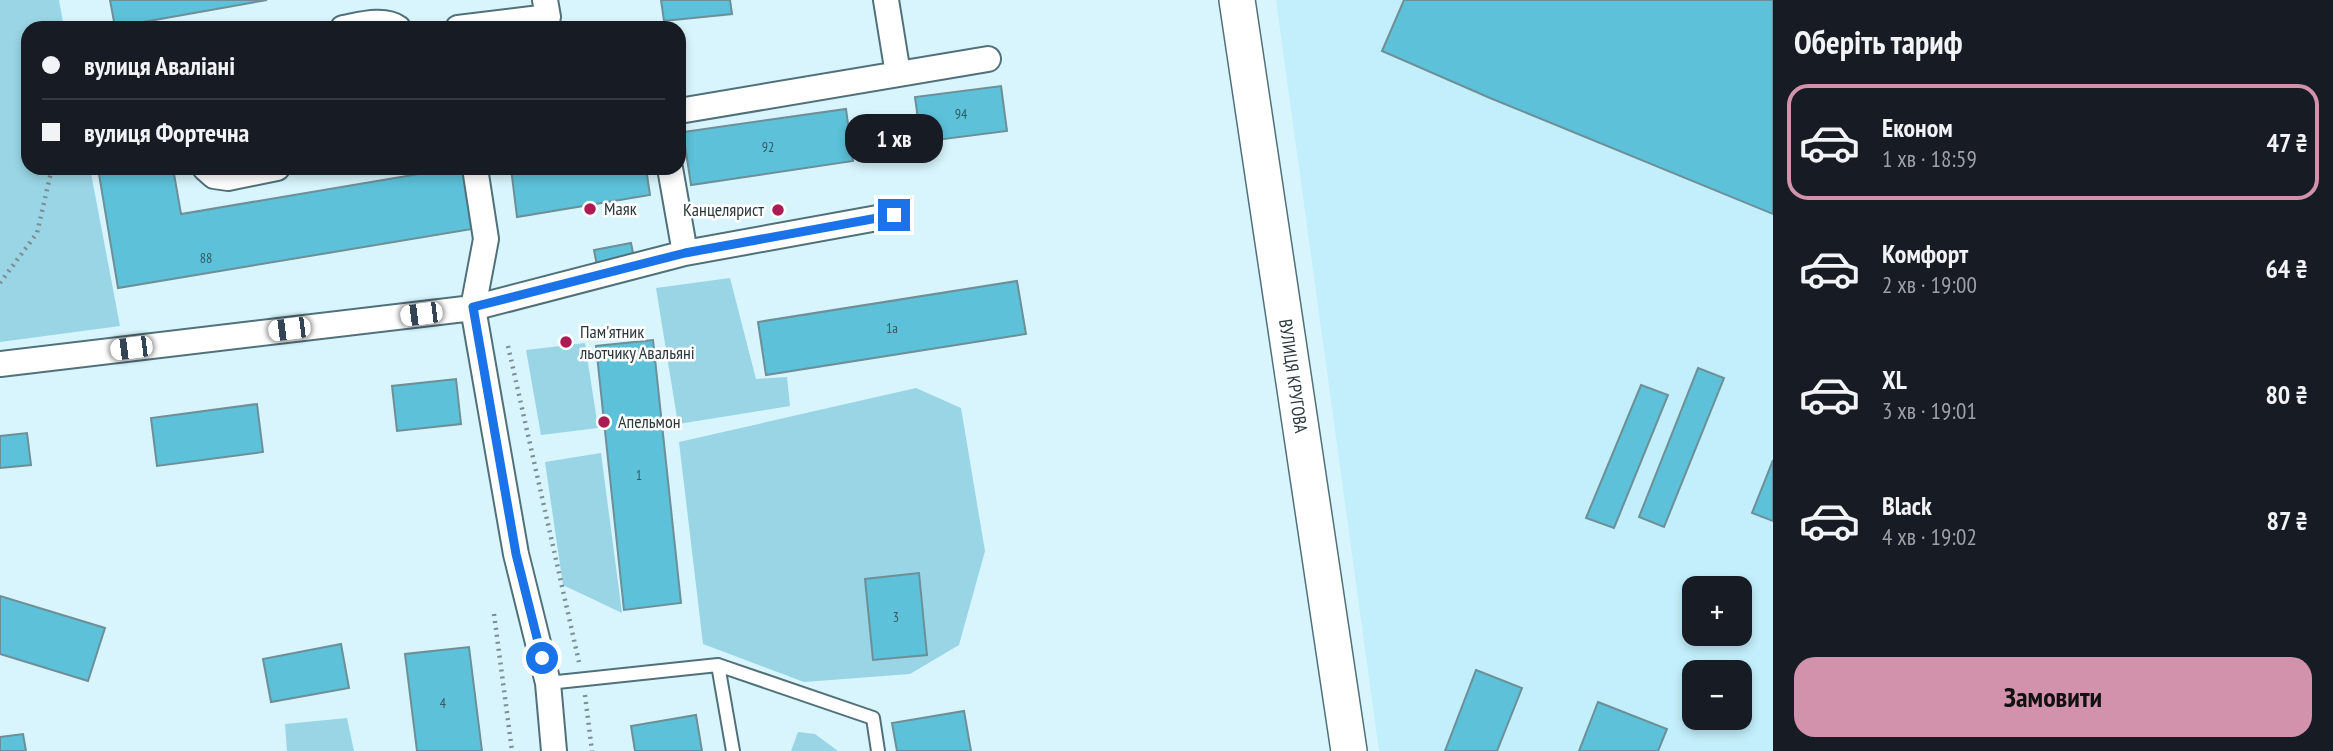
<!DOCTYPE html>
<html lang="uk">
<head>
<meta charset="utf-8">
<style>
  :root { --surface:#171b24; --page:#20242c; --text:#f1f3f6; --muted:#9ea1a6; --line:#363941; --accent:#d292ac }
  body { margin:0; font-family:"PT Sans Narrow",sans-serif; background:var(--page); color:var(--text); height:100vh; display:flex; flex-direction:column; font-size:26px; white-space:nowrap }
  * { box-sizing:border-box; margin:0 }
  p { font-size:23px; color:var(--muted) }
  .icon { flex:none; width:38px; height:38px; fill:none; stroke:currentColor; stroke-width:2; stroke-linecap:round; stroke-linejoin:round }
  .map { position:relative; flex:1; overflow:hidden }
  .side { display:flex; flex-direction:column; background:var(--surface); width:560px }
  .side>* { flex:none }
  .hud { position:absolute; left:21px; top:21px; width:665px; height:154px; border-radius:21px; box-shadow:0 4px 10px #0003; display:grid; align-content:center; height:154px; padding:0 21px; background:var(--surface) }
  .tools { position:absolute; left:1682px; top:576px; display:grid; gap:14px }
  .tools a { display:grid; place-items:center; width:70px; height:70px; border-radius:14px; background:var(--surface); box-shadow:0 4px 10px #0003; font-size:35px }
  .end { position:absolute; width:32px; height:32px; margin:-16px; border:9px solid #1a73e8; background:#fff; box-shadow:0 0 0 4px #fff }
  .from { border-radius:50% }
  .bubble { position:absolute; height:49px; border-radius:21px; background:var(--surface); box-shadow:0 4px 10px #0003; font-size:23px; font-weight:800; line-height:49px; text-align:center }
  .car { position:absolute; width:21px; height:42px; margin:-21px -10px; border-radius:9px; box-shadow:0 0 5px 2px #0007; background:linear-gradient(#fff 24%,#345 0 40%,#fff 0 76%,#345 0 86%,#fff 0) }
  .hud b { display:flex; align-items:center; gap:24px; height:66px; font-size:26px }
  .hud b+b { border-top:2px solid var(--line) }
  .hud i { width:18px; height:18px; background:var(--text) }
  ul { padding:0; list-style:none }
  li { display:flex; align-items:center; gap:21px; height:116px; margin:0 14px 10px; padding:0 7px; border:4px solid transparent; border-radius:21px }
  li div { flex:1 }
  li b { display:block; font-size:26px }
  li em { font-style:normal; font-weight:800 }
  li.selected { border-color:var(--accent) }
  li>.icon { width:63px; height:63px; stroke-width:1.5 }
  h2 { padding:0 21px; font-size:32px; line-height:84px }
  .action { display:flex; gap:14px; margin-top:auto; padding:14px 21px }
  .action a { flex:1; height:80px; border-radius:21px; background:var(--accent); color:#111; font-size:28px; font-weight:800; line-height:80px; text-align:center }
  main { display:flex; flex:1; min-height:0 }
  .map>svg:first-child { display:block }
</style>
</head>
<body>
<main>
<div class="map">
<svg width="1773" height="751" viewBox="0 0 1773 751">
  <rect width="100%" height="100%" fill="#d8f5fd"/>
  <path fill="#c2effb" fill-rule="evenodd" d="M1276 0H1773V751H1379ZM1694 588H1740V634H1694ZM1694 672H1740V718H1694Z"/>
  <path fill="#99d5e5" d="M0 0H59L64 28H28V168H90L120 326 0 342Z
    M730 278 756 379 787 377 790 406 678 424 656 288Z
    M585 343 598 428 541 435 526 350Z
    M916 388 961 408 985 551 959 645 910 674 804 682 703 644 679 442Z
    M601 453 622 613 563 585 545 462Z
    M347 718 354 751H287L285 724Z
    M798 732 815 734 838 751H791Z"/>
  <path fill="#5cc1d9" stroke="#6d8f97" stroke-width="2" d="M110 0H267L115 27Z
    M661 0H730L732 14 664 21Z
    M1404 0H1773V214L1490 98 1382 51Z
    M1001 86 1007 131 921 142 915 97Z
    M846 109 853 161 691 185 683 132Z
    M98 168H173L181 214 454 168H468L478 228 118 288Z
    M511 168H646L650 195 517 217Z
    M631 243 634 258 597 266 594 250Z
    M1017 281 1026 334 766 375 758 322Z
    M653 340 681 603 624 610 596 346Z
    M1698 368 1724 378 1664 527 1639 517Z
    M456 379 461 424 397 431 392 386Z
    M1641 385 1668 395 1614 528 1586 518Z
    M257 404 263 452 157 466 151 418Z
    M27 433 31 465 0 468V436Z
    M1773 460V521L1752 513Z
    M919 573 927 655 873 660 865 579Z
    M0 596 105 628 88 681 0 654Z
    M341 644 349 688 271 702 263 659Z
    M469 647 482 751H417L405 654Z
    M1476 670 1522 688 1497 751H1445Z
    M1598 702 1667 729 1658 751H1579Z
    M964 711 971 751H897L892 723Z
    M696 715 702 751H635L631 726Z
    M23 734 26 751H0V737Z"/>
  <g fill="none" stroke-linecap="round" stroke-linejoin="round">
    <g stroke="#51717a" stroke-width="16">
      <path id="lane" d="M718 665 733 751
        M548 683 718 665 873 718 878 751"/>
    </g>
    <g stroke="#51717a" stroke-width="28">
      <path id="street" d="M886 0 898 74
        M343 28C360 25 384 18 398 28
        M458 28 548 17 545 0
        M679 111 988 59
        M205 168 214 176 228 178 277 168
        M475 168 486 239 473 308 516 554 548 683 554 751
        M670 168 685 253
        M0 364 473 308 685 253 894 215"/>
    </g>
    <g stroke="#51717a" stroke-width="38">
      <path id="secondary" d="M1237 0 1349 751"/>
    </g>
    <path stroke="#7a8e94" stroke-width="4.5" stroke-dasharray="2 5" stroke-linecap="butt" d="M0 283 37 233 52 168
      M508 346 579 662
      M494 614 512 751
      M585 695 592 751"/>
    <use href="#lane" stroke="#fff" stroke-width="12"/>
    <use href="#street" stroke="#fff" stroke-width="24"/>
    <use href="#secondary" stroke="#fff" stroke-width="35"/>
  </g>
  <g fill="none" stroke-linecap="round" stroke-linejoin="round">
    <path stroke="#1a73e8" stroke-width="9" d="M542 658 516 554 473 307 685 253 894 215"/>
  </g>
  <g fill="#ac1b51" stroke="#fff" stroke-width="2.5">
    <circle cx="590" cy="209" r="7"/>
    <circle cx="778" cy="210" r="7"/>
    <circle cx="566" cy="342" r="7"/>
    <circle cx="604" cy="422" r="7"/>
  </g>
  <g text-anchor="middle" stroke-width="5" stroke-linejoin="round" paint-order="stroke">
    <g font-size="14" fill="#365a63">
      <text x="961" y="119">94</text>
      <text x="768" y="152">92</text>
      <text x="206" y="263">88</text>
      <text x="892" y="333">1а</text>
      <text x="639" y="480">1</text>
      <text x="896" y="622">3</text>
      <text x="443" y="708">4</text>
    </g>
    <g font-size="18" fill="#2a383c" stroke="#fff" text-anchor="start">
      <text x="604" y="215">Маяк</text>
      <text x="764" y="216" text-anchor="end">Канцелярист</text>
      <text x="580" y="338">Пам'ятник<tspan x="580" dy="21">льотчику Авальяні</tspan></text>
      <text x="618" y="428">Апельмон</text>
    </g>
    <g font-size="18" fill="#2a383c" stroke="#fff">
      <text transform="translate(1293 376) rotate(82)" y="6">ВУЛИЦЯ КРУГОВА</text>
    </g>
  </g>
</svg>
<div class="tools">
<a>+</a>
<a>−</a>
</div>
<i class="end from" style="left:542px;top:658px"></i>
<i class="end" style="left:894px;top:215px"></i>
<div class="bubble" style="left:845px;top:114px;width:98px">1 хв</div>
<i class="car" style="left:421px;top:314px;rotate:263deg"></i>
<i class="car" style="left:289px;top:329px;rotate:263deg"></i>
<i class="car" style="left:131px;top:348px;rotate:263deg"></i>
<div class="hud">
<b><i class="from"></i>вулиця Аваліані</b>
<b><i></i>вулиця Фортечна</b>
</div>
</div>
<section class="side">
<h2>Оберіть тариф</h2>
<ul>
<li class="selected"><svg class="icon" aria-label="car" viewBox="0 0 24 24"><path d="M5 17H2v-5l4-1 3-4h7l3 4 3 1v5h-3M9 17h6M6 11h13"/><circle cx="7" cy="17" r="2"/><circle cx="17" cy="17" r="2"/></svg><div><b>Економ</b><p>1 хв · 18:59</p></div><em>47 ₴</em></li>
<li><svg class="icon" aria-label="car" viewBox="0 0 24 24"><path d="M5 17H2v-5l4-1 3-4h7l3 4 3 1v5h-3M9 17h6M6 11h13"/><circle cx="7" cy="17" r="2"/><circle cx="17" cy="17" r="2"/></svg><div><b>Комфорт</b><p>2 хв · 19:00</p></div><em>64 ₴</em></li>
<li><svg class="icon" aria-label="car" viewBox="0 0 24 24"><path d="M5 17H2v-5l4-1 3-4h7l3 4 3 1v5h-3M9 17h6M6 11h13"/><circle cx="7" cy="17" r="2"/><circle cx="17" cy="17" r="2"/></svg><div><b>XL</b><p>3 хв · 19:01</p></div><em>80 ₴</em></li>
<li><svg class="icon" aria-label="car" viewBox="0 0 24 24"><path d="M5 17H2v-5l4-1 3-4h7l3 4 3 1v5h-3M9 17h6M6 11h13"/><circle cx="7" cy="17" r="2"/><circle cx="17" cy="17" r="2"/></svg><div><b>Black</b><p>4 хв · 19:02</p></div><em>87 ₴</em></li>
</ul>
<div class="action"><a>Замовити</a></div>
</section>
</main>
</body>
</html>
